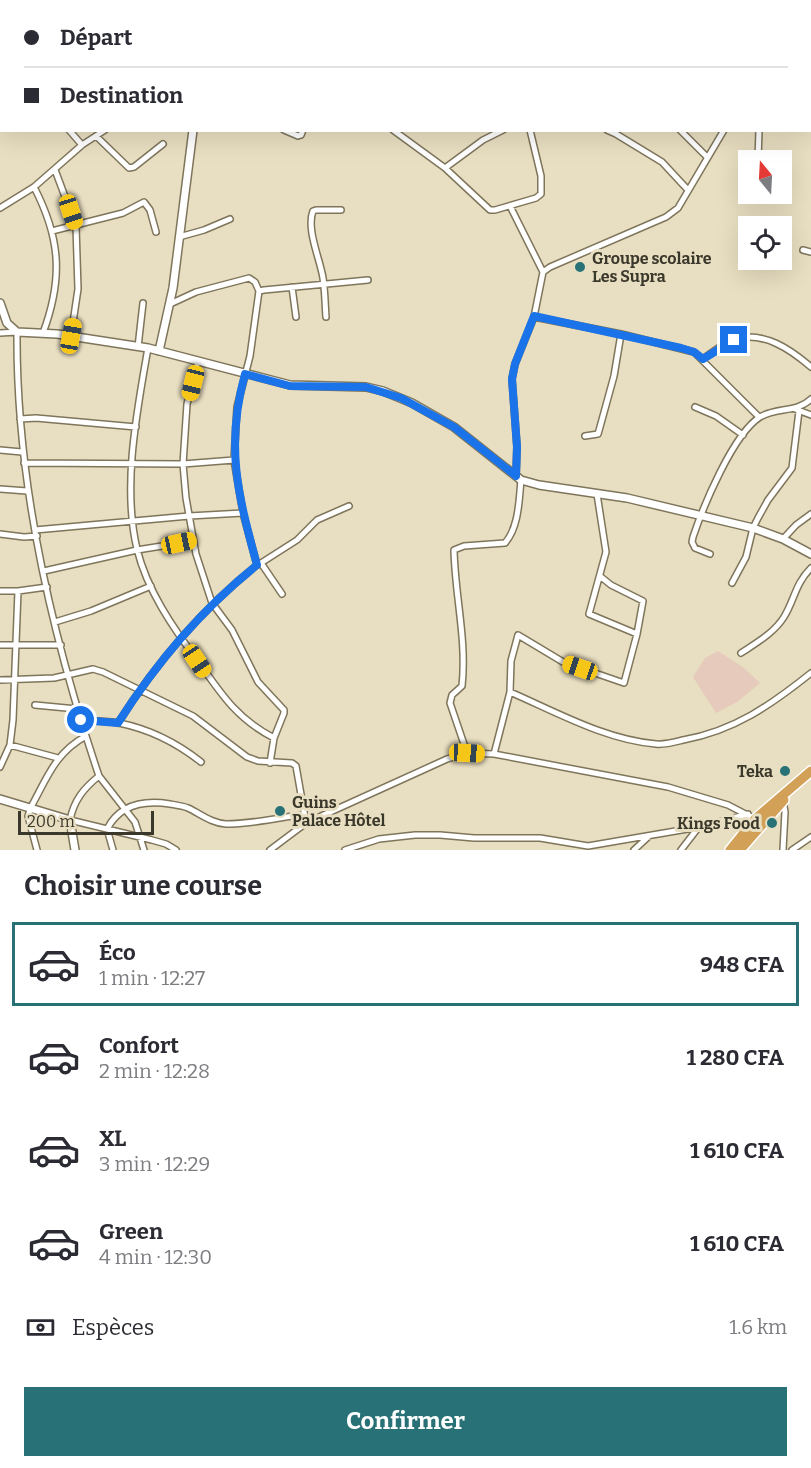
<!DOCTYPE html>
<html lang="fr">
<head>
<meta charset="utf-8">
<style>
  :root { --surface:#fff; --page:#f2f2f3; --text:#2b2b33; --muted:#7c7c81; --line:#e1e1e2; --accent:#287277 }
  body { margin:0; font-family:Bitter,serif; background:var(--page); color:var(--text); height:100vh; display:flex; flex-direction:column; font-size:22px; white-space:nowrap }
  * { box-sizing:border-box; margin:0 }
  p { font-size:20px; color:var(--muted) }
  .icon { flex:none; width:33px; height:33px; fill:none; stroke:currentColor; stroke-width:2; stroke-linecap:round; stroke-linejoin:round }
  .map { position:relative; height:850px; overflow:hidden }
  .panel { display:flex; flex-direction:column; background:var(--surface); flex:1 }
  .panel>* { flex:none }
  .guide { position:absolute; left:0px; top:0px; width:812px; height:132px; box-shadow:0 6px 24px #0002; display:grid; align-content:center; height:132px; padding:0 24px; background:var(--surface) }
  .needle { width:39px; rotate:342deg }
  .controls { position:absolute; left:738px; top:150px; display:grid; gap:12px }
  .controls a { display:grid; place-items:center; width:54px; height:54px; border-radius:0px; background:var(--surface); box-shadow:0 6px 24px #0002; font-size:30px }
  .scale { position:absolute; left:18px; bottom:15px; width:136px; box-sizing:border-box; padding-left:6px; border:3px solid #3a372b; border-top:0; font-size:16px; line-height:21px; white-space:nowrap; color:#3a372b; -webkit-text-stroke:4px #e8dec1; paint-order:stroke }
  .end { position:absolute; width:27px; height:27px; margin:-14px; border:8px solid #1a73e8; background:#fff; box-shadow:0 0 0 3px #fff }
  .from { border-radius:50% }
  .car { position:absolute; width:18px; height:36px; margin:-18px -9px; border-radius:8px; box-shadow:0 0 4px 2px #0007; background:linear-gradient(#f5c518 24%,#345 0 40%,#f5c518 0 76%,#345 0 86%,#f5c518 0) }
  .guide b { display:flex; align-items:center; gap:21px; height:57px; font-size:22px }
  .guide b+b { border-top:2px solid var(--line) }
  .guide i { width:15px; height:15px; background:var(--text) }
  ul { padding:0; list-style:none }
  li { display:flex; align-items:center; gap:18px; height:84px; margin:0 12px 9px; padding:0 12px; border:3px solid transparent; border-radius:0px }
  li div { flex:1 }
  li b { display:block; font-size:22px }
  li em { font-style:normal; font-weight:700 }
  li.current { border-color:var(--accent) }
  li>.icon { width:54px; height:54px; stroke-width:1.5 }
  h2 { padding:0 24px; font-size:27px; line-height:72px }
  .pay { display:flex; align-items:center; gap:15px; height:66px; padding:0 24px; font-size:22px }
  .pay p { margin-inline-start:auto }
  .primary-button { display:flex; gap:12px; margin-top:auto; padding:12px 24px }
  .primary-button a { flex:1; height:69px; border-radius:0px; background:var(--accent); color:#fff; font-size:24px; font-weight:700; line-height:69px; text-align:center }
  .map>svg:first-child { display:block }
</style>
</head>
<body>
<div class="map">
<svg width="811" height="850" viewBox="0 0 811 850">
  <rect width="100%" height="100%" fill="#e8dec1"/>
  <path fill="#e6cabb" d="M718 651 744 668 760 683 737 702 716 713 693 677 705 658Z"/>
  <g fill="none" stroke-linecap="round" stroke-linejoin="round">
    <g stroke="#7e755b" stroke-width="8">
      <path id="minor" d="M37 0 38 2
        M83 0V2
        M281 0 284 2
        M340 0 342 2
        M400 0 403 2
        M467 0 469 2
        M777 0 778 2
        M122 2 123 0
        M218 2 219 0
        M415 2 416 0
        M810 2H811
        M810 44H811
        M0 50H2
        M810 87H811
        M0 128 2 126
        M69 130 82 145
        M284 130 298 136 301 135 303 130
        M393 130 445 168 490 210H495L536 198 541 194V176L530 130
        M607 130 616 134 662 162 688 190
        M680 130 707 157
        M96 136 129 168 134 167 163 144
        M758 160 759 130
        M445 168 483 140 503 130
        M55 170 76 226 78 289 71 336
        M34 187C61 239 63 279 43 333
        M510 206 543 272
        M0 208 34 187 82 145 105 130
        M52 231 123 213 144 202 150 210 156 232
        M179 237 204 230 230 219
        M803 250 811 252
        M292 287 296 317
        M170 304 196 292 249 278 255 282 259 291
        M326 317C325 304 325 291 323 278 320 259 306 229 313 211L316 210H341
        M534 317 621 334 694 352 759 417
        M0 333 17 332C16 482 51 634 99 776 84 788 74 800 70 820L152 840 166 844 176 850
        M138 347 143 303
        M148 348C137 411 122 486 137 549 147 590 173 628 198 661 221 694 237 719 274 738
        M703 359C713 352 723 343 735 339 764 331 790 349 811 367
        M198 361 187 404 183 464 186 498 196 554 212 603 232 630 258 682 284 710V713L274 738 270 763
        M695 407 716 416 743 435
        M795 409 811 415
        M20 419 36 418 136 427
        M585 436 598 434 600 427 614 376 621 334
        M0 450 22 452
        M24 463 183 464 234 460
        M516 476 517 447 512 379 515 364 534 317 543 272 550 267 666 217 678 208 724 130
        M0 489 27 491
        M597 494 606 552 589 614 637 634
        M35 530 189 516 243 513
        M0 534 24 537 37 536
        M783 539 796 525 811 514
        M710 554 695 548 692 542 693 537C703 507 733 434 760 417 776 407 797 413 811 399
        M261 563 297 540 317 520 349 506
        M44 571 137 550 193 541
        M732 583 746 557 753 528 758 518 768 500 792 468 799 411
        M0 591H18L47 587
        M282 594 261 563 257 565 243 513 234 460 237 407 250 356 259 291 264 290 368 280
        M55 622 91 611 151 586
        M0 645H61
        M741 653C756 643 774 633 784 617 795 599 795 584 811 568
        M0 680 54 678 93 669 103 672 193 716 247 757 258 761 292 763 296 766 306 823
        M510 692C556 712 606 740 656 744 665 745 675 742 683 740 734 731 771 705 811 673
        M35 705 77 709
        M81 720C93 721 107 721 119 723 149 729 177 743 201 762
        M118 723C156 663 202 609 257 565
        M10 745 58 758
        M467 753 450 703 452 695 462 686C467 640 455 596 454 550L464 546 505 543C519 527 519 500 521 480
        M494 754 510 692 511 661 518 635 563 662 624 683 637 634 643 601 611 585 601 577
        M0 767 10 745 13 720 18 591
        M99 776 135 822 144 850
        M783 801 785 812 783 850
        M37 850 28 816 31 807C47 778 55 753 86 736
        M113 850 107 829C120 804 145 800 170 804 176 805 183 806 188 808 201 814 211 823 226 824 252 824 279 818 304 814
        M270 850 306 823 447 759 467 753 494 754 668 787 728 805 755 819
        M345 850 379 839 415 835H440L474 838H540L588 846 699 827 748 814
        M634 850 648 837
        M681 850 698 828
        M792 850 811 837"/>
    </g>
    <g stroke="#7e755b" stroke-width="10">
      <path id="tertiary" d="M310 2V0
        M0 303 7 323 17 332 57 334 148 348 290 385 366 387 383 391 412 403 454 427 521 480 539 485 627 498 753 528 783 539 811 554
        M159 351 173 288 193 130
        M0 799 70 820 75 850"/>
    </g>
    <g stroke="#fff" stroke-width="12">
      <path id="trunk" d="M730 850 755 819 811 771
        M740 850 784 800"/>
    </g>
    <use href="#minor" stroke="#fff" stroke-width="5"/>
    <use href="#tertiary" stroke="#fff" stroke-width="7"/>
    <use href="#trunk" stroke="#d3a058" stroke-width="9"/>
  </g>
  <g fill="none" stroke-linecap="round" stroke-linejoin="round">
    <path stroke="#1a73e8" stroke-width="8" d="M81 720 118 723C156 663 202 609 257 565 238 495 225 446 245 374L290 386 366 387 401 398 454 427 516 476 517 447 512 379 515 364 534 316 681 348 694 352 703 359 734 340"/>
  </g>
  <g fill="#287277" stroke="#e8dec1" stroke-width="2">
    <circle cx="580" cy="267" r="6"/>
    <circle cx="785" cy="771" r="6"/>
    <circle cx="280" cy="811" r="6"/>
    <circle cx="772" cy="823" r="6"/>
  </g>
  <g text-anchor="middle" stroke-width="6" stroke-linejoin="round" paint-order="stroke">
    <g font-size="16" font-weight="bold" fill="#3a372b" stroke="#e8dec1" text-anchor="start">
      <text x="592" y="264">Groupe scolaire<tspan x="592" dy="18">Les Supra</tspan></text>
      <text x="773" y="777" text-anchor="end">Teka</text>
      <text x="292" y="808">Guins<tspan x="292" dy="18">Palace Hôtel</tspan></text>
      <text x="760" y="829" text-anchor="end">Kings Food</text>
    </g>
  </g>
</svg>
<div class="controls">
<a><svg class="needle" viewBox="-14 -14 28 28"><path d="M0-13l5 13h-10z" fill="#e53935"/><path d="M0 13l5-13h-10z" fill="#7c7c81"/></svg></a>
<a><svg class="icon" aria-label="locate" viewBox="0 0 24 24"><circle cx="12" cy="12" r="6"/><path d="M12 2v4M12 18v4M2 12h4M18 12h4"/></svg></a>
</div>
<div class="scale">200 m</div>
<i class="end from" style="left:81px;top:720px"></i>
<i class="end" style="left:734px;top:340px"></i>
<i class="car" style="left:71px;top:212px;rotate:162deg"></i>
<i class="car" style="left:71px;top:336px;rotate:10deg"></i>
<i class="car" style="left:193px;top:383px;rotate:194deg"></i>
<i class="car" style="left:179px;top:543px;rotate:78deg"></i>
<i class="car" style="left:197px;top:661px;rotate:146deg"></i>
<i class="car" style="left:580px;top:668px;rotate:289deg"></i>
<i class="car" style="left:467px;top:753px;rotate:93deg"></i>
<div class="guide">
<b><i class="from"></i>Départ</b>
<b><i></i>Destination</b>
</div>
</div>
<section class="panel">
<h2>Choisir une course</h2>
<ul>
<li class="current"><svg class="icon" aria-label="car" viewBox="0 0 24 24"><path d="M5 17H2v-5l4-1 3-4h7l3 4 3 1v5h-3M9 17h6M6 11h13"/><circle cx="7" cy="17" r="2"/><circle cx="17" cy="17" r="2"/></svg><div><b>Éco</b><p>1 min · 12:27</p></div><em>948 CFA</em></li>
<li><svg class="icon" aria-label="car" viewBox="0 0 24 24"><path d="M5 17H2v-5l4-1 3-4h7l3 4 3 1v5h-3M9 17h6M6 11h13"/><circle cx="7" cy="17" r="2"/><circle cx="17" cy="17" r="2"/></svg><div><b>Confort</b><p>2 min · 12:28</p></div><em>1 280 CFA</em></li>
<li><svg class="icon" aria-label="car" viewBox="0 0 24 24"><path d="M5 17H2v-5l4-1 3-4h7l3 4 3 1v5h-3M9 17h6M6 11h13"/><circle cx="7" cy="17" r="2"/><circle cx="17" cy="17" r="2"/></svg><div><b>XL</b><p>3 min · 12:29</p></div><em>1 610 CFA</em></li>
<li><svg class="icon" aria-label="car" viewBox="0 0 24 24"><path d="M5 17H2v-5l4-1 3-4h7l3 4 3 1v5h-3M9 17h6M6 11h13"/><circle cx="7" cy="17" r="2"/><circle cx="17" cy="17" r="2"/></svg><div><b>Green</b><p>4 min · 12:30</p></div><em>1 610 CFA</em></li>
</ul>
<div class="pay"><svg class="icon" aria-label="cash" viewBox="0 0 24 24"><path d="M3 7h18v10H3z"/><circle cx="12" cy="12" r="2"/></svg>Espèces<p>1.6 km</p></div>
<div class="primary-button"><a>Confirmer</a></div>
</section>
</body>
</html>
